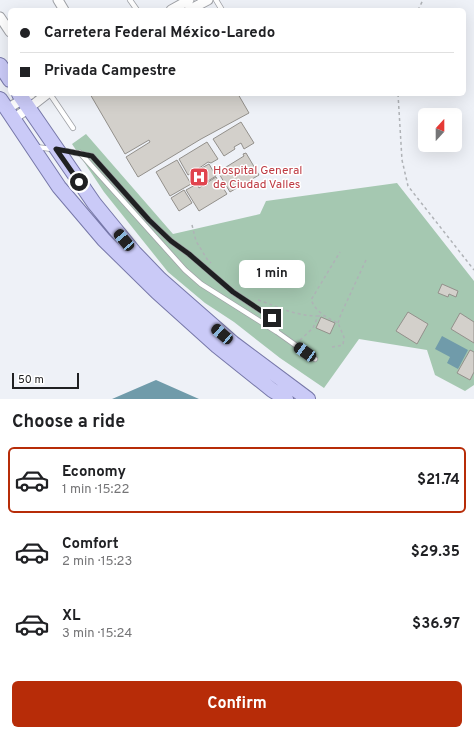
<!DOCTYPE html>
<html lang="en">
<head>
<meta charset="utf-8">
<style>
  :root { --surface:#fff; --page:#f6f6f6; --text:#202124; --muted:#757577; --line:#e0e0e0; --accent:#b72c08 }
  body { margin:0; font-family:Overpass,sans-serif; background:var(--page); color:var(--text); height:100vh; display:flex; flex-direction:column; font-size:15px; white-space:nowrap }
  * { box-sizing:border-box; margin:0 }
  p { font-size:13px; color:var(--muted) }
  .icon { flex:none; width:22px; height:22px; fill:none; stroke:currentColor; stroke-width:2; stroke-linecap:round; stroke-linejoin:round }
  .map { position:relative; height:399px; overflow:hidden }
  .sheet { display:flex; flex-direction:column; background:var(--surface); flex:1 }
  .sheet>* { flex:none }
  .banner { position:absolute; left:8px; top:8px; width:458px; height:88px; border-radius:6px; box-shadow:0 4px 16px #0002; display:grid; align-content:center; height:88px; padding:0 12px; background:var(--surface) }
  .needle { width:26px; rotate:21deg }
  .controls { position:absolute; left:418px; top:108px; display:grid; gap:8px }
  .controls a { display:grid; place-items:center; width:44px; height:44px; border-radius:6px; background:var(--surface); box-shadow:0 4px 16px #0002; font-size:20px }
  .scale { position:absolute; left:12px; bottom:10px; width:67px; box-sizing:border-box; padding-left:4px; border:2px solid #1f2022; border-top:0; font-size:11px; line-height:14px; white-space:nowrap; color:#1f2022; -webkit-text-stroke:3px #fff; paint-order:stroke }
  .end { position:absolute; width:18px; height:18px; margin:-9px; border:5px solid #1f2022; background:#fff; box-shadow:0 0 0 2px #fff }
  .from { border-radius:50% }
  .bubble { position:absolute; height:28px; border-radius:6px; background:var(--surface); box-shadow:0 4px 16px #0002; font-size:13px; font-weight:700; line-height:28px; text-align:center }
  .car { position:absolute; width:12px; height:24px; margin:-12px -6px; border-radius:5px; box-shadow:0 0 3px 1px #0007; background:linear-gradient(#222 24%,#8ab4d8 0 40%,#222 0 76%,#8ab4d8 0 86%,#222 0) }
  .banner b { display:flex; align-items:center; gap:14px; height:38px; font-size:15px }
  .banner b+b { border-top:1px solid var(--line) }
  .banner i { width:10px; height:10px; background:var(--text) }
  ul { padding:0; list-style:none }
  li { display:flex; align-items:center; gap:12px; height:66px; margin:0 8px 6px; padding:0 4px; border:2px solid transparent; border-radius:6px }
  li div { flex:1 }
  li b { display:block; font-size:15px }
  li em { font-style:normal; font-weight:700 }
  li.on { border-color:var(--accent) }
  li>.icon { width:36px; height:36px; stroke-width:1.5 }
  h2 { padding:0 12px; font-size:18px; line-height:48px }
  .cta { display:flex; gap:8px; margin-top:auto; padding:8px 12px }
  .cta a { flex:1; height:46px; border-radius:6px; background:var(--accent); color:#fff; font-size:16px; font-weight:700; line-height:46px; text-align:center }
  .map>svg:first-child { display:block }
</style>
</head>
<body>
<div class="map">
<svg width="474" height="399" viewBox="0 0 474 399">
  <rect width="100%" height="100%" fill="#eef1f7"/>
  <path fill="#a5c8b1" d="M86 134 173 234 260 214 266 201 397 183 474 281V385L465 391 435 375 427 350 359 339 324 388 280 358 234 322 205 303 168 272 104 192 72 144Z"/>
  <path fill="#709baa" d="M442 336 468 350 458 369 447 363 450 357 435 349Z
    M156 380 199 399H112Z"/>
  <path fill="#d3d0cb" stroke="#93908b" d="M90 94H161L162 95 163 94H238L249 113 201 139 138 177 126 157 150 142 149 140 125 154Z
    M241 122 254 143 244 149 241 143 234 147 235 149 224 156 213 139Z
    M207 142 218 159 211 163 208 162 195 171 196 173 193 172 188 175 179 159Z
    M246 153 259 175 230 192 218 172 244 156 243 154Z
    M177 160 191 184 170 196 156 172Z
    M209 164 216 176 203 184 196 171Z
    M216 177 227 194 199 211 186 190 197 184 199 188Z
    M184 190 192 203 179 211 171 198Z
    M442 284 458 291 456 297 449 294 448 297 438 293Z
    M408 312 428 324 417 344 396 331Z
    M460 313 474 322V343L451 329Z
    M321 317 335 323 330 334 316 328Z
    M470 350 474 352V372L470 380 457 373Z"/>
  <g fill="none" stroke-linecap="round" stroke-linejoin="round">
    <g stroke="#a0a2a7" stroke-width="6">
      <path id="service" d="M130 0 137 10
        M216 0 222 10
        M50 94 73 128
        M36 147 52 149
        M61 150 92 156 149 220 171 241 189 254 233 292 272 318 275 323 277 332
        M80 153 185 270 201 284 277 332 315 359"/>
    </g>
    <g stroke="#a0a2a7" stroke-width="11">
      <path id="minor" d="M58 0 64 10
        M171 10 189 0
        M189 10 208 0
        M0 17 10 32
        M7 109 31 94
        M13 119 29 108 47 94"/>
    </g>
    <g stroke="#7778a9" stroke-width="16">
      <path id="primary" d="M0 65 10 80
        M19 94 94 203 134 252 160 279 233 343 308 399
        M0 99 59 187 104 240 157 292 217 346 272 390 286 399"/>
    </g>
    <path stroke="#afb2b6" stroke-width="1.5" stroke-dasharray="3 3" stroke-linecap="butt" d="M418 10 423 0
      M398 94 402 160 408 186 474 270
      M192 225 196 241 207 259 211 263
      M258 300C279 307 295 316 318 316
      M338 323 341 314 366 260
      M300 340 313 328 318 316H324
      M332 347 343 345 344 337 338 323C326 317 317 313 311 300L340 252"/>
    <use href="#service" stroke="#fff" stroke-width="4.5"/>
    <use href="#minor" stroke="#fff" stroke-width="9"/>
    <use href="#primary" stroke="#cacaf7" stroke-width="14"/>
  </g>
  <g fill="none" stroke-linecap="round" stroke-linejoin="round">
    <path stroke="#1f2022" stroke-width="5" d="M79 182 56 149 92 156 149 220 171 241 189 254 233 292 272 318"/>
  </g>
  <defs>
    <g id="hospital-square" transform="scale(1)"><rect x="-9" y="-9" width="18" height="18" rx="4" fill="#e0444e" stroke="#fff"/><path d="M-5-5h3v3.5h4V-5h3V5h-3V1.5h-4V5h-3Z" fill="#fff"/></g>
  </defs>
  <g fill-rule="evenodd">
    <use href="#hospital-square" x="199" y="177"/>
  </g>
  <g text-anchor="middle" stroke-width="3" stroke-linejoin="round" paint-order="stroke">
    <g font-size="12" fill="#be3a42" stroke="#fff" text-anchor="start">
      <text x="213" y="174">Hospital General<tspan x="213" dy="14">de Ciudad Valles</tspan></text>
    </g>
  </g>
</svg>
<div class="controls">
<a><svg class="needle" viewBox="-14 -14 28 28"><path d="M0-13l5 13h-10z" fill="#e53935"/><path d="M0 13l5-13h-10z" fill="#757577"/></svg></a>
</div>
<div class="scale">50 m</div>
<i class="end from" style="left:79px;top:182px"></i>
<i class="end" style="left:272px;top:318px"></i>
<div class="bubble" style="left:239px;top:260px;width:66px">1 min</div>
<i class="car" style="left:124px;top:240px;rotate:320deg"></i>
<i class="car" style="left:222px;top:334px;rotate:311deg"></i>
<i class="car" style="left:305px;top:352px;rotate:305deg"></i>
<div class="banner">
<b><i class="from"></i>Carretera Federal México-Laredo</b>
<b><i></i>Privada Campestre</b>
</div>
</div>
<section class="sheet">
<h2>Choose a ride</h2>
<ul>
<li class="on"><svg class="icon" aria-label="car" viewBox="0 0 24 24"><path d="M5 17H2v-5l4-1 3-4h7l3 4 3 1v5h-3M9 17h6M6 11h13"/><circle cx="7" cy="17" r="2"/><circle cx="17" cy="17" r="2"/></svg><div><b>Economy</b><p>1 min · 15:22</p></div><em>$21.74</em></li>
<li><svg class="icon" aria-label="car" viewBox="0 0 24 24"><path d="M5 17H2v-5l4-1 3-4h7l3 4 3 1v5h-3M9 17h6M6 11h13"/><circle cx="7" cy="17" r="2"/><circle cx="17" cy="17" r="2"/></svg><div><b>Comfort</b><p>2 min · 15:23</p></div><em>$29.35</em></li>
<li><svg class="icon" aria-label="car" viewBox="0 0 24 24"><path d="M5 17H2v-5l4-1 3-4h7l3 4 3 1v5h-3M9 17h6M6 11h13"/><circle cx="7" cy="17" r="2"/><circle cx="17" cy="17" r="2"/></svg><div><b>XL</b><p>3 min · 15:24</p></div><em>$36.97</em></li>
</ul>
<div class="cta"><a>Confirm</a></div>
</section>
</body>
</html>
